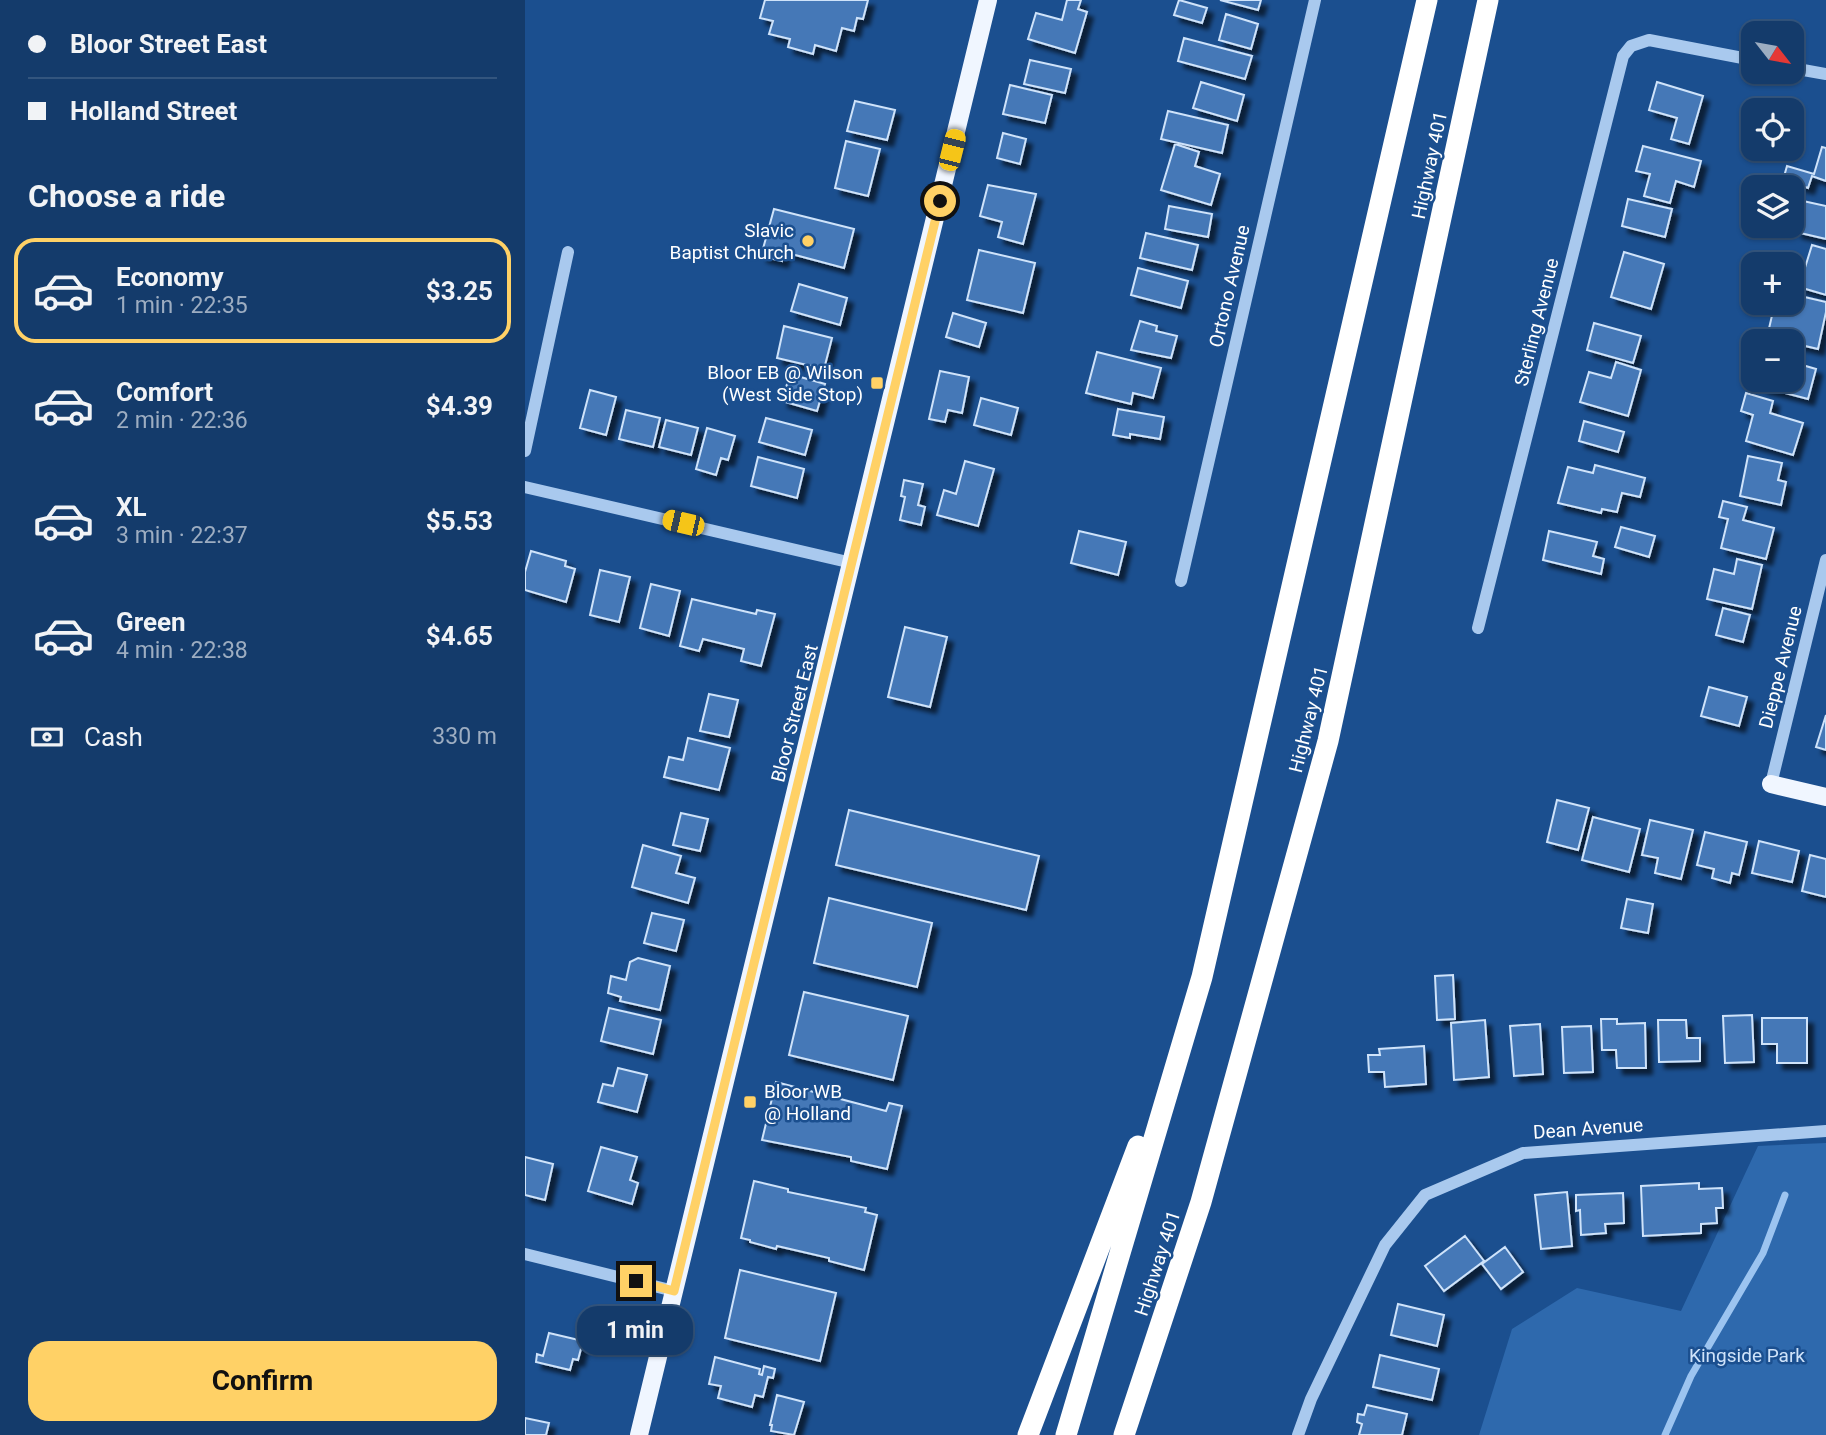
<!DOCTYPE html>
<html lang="en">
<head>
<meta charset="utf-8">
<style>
  :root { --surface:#143b6b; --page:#214673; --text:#f1f3f6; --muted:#9dadc1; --line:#33557e; --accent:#ffd166 }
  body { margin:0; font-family:Roboto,sans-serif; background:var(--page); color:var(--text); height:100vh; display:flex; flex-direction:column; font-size:26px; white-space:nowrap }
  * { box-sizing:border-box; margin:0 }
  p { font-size:23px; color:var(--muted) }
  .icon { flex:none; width:38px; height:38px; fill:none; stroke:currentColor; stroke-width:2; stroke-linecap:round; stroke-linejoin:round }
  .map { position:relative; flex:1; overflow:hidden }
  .details { display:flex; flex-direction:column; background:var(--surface); width:525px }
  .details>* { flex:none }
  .hud { display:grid; align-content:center; height:154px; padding:0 28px; background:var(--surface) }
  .needle { width:46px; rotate:121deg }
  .tools { position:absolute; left:1216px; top:21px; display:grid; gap:14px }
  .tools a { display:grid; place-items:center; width:63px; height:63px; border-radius:14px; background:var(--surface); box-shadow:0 2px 5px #0004,0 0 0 2px var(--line); font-size:35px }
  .end { position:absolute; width:32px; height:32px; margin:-16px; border:9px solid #ffd166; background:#111; box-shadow:0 0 0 4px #111 }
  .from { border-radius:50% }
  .bubble { position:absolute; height:49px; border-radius:21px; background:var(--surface); box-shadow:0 2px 5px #0004,0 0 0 2px var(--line); font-size:23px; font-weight:700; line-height:49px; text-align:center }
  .car { position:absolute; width:21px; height:42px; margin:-21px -10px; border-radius:9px; box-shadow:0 0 5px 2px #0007; background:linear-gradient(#f5c518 24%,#345 0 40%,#f5c518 0 76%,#345 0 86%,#f5c518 0) }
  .hud b { display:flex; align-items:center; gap:24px; height:66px; font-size:26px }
  .hud b+b { border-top:2px solid var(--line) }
  .hud i { width:18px; height:18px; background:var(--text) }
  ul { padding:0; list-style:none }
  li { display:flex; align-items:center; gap:21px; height:105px; margin:0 14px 10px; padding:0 14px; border:4px solid transparent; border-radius:21px }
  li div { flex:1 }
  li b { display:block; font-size:26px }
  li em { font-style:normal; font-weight:700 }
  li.on { border-color:var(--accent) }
  li>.icon { width:63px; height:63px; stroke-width:1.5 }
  h2 { padding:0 28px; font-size:32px; line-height:84px }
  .pay { display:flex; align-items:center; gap:18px; height:77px; padding:0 28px; font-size:26px }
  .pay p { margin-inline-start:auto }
  .button { display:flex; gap:14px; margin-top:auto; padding:14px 28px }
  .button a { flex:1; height:80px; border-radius:21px; background:var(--accent); color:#111; font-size:28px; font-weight:700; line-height:80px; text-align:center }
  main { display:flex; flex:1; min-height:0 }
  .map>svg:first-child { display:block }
</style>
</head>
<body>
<main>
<section class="details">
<div class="hud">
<b><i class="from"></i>Bloor Street East</b>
<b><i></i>Holland Street</b>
</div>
<h2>Choose a ride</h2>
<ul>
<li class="on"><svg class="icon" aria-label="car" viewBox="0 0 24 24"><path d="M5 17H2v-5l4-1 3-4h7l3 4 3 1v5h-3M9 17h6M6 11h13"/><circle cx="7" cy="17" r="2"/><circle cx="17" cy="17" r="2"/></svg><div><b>Economy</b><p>1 min · 22:35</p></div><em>$3.25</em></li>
<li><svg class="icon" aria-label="car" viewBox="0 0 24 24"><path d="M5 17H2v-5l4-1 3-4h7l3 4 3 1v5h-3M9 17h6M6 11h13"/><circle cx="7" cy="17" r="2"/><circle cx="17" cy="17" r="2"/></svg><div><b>Comfort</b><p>2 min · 22:36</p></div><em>$4.39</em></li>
<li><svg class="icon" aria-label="car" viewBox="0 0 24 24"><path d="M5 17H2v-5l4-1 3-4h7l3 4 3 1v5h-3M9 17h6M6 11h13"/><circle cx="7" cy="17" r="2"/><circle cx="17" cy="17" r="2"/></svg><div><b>XL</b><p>3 min · 22:37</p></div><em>$5.53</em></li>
<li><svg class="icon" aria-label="car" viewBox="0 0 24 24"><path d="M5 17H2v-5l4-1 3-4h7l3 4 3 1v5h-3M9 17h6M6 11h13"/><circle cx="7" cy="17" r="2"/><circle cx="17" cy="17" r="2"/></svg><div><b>Green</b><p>4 min · 22:38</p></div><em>$4.65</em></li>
</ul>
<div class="pay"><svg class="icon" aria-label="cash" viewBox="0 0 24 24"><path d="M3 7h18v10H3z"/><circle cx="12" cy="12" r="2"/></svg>Cash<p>330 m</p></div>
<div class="button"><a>Confirm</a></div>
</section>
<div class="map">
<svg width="1301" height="1435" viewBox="0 0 1301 1435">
  <defs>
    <filter id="shadow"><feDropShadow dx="6" dy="6" stdDeviation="2" flood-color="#0009"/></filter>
  </defs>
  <rect width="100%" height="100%" fill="#1b4f8f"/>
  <path fill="#2e69ad" d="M1301 1143V1435H954L987 1329 1052 1288 1156 1311 1233 1146Z"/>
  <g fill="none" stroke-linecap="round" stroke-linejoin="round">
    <path stroke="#9cc4f0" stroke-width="7" d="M1140 1435 1166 1376 1238 1253 1260 1195"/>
  </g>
  <path fill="#4478b7" stroke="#cfe3fa" stroke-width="2" filter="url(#shadow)" d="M240 0H343L338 19 332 18 329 31 317 28 311 51 290 45 288 54 263 47 265 39 244 34 248 21 235 18Z
    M542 0H556L553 9 562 12 550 53 503 39 511 13 537 20Z
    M654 0 682 8 677 23 649 15Z
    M695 0H736L733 10Z
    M701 14 733 24 726 49 694 40Z
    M659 38 727 56 720 79 653 61Z
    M505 60 546 69 540 93 499 84Z
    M676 82 719 95 712 121 668 108Z
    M1132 82 1178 96 1164 144 1146 139 1152 118 1124 110Z
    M485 85 527 95 520 123 478 114Z
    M330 101 370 110 362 140 322 131Z
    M643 111 703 125 697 153 636 139Z
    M478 133 501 139 495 164 472 158Z
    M321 141 355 149 343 196 310 188Z
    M650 144 674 152 670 166 695 174 686 205 636 190Z
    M1118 146 1176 161 1169 187 1151 181 1145 203 1119 196 1125 174 1111 171Z
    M1297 147 1301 148V181L1287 176 1283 188 1258 180 1262 166 1289 174Z
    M463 185 511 194 498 244 473 237 477 222 455 216Z
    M1103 199 1147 209 1140 237 1097 226Z
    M1278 201 1301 206V239L1271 232Z
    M644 206 687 214 683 237 640 229Z
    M249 209 329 229 319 268 259 252 257 261 236 256Z
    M621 233 673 245 667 270 615 258Z
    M1287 245 1301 249V295L1274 287Z
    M454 250 510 263 498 313 442 300Z
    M1099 252 1139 264 1126 309 1086 297Z
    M613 268 663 281 656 308 606 295Z
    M274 284 322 298 315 325 266 311Z
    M1271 295 1301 302V312L1293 349 1242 337 1249 307 1267 312Z
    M428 313 461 323 454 347 421 337Z
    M615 321 632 326 631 331 652 336 646 358 606 350Z
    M1069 323 1116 336 1108 363 1062 350Z
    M259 326 307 338 299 369 252 358Z
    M572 352 636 368 628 398 608 393 606 404 561 393Z
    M1091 362 1116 370 1103 416 1055 402 1064 372 1086 378Z
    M1267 362 1291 369 1283 399 1237 387 1238 380H1267Z
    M415 371 444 377 437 413 423 410 420 422 404 419Z
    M265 374 300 384 292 411 257 401Z
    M65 390 91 397 81 435 55 428Z
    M1221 393 1248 401 1245 413 1278 423 1268 455 1221 441 1228 415 1216 411Z
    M456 398 493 408 486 435 449 425Z
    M593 409 639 417 635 439 605 434V438L588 435Z
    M101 410 135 418 128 447 94 439Z
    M241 418 287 430 280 455 234 442Z
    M141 420 173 428 166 455 134 447Z
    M1059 421 1099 432 1093 452 1054 441Z
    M182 428 210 436 203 460 196 458 191 475 171 469Z
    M1223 456 1257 463 1253 480 1261 482 1256 505 1215 496Z
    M233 457 279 469 272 498 226 486Z
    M440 461 469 469 453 526 412 515 419 490 431 494Z
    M1070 465 1120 478 1115 497 1097 493 1092 512 1077 509 1076 513 1033 503 1043 467 1068 473Z
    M379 480 398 484 393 505 400 507 396 525 375 520 380 497 376 496Z
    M1198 501 1222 507 1218 520 1249 528 1241 559 1196 548 1203 519 1194 517Z
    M1096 527 1130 536 1124 557 1090 547Z
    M554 531 601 542 593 575 546 563Z
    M1024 531 1072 542 1068 556 1079 559 1076 574 1018 560Z
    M6 551 41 561 40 566 50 569 41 602 0 590V572Z
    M1212 559 1237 565 1227 609 1182 599 1189 569 1209 574Z
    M75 570 105 577 94 622 65 615Z
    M126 584 155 591 144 636 115 628Z
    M167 599 231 614 232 610 250 614 236 666 216 661 219 649 178 639 174 651 155 646Z
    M1198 608 1225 615 1218 642 1191 635Z
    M380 627 422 637 405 707 363 697Z
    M1184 687 1222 697 1214 726 1176 716Z
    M184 694 213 700 204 737 175 731Z
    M1301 715V750L1291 747Z
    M163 738 205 748 194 790 139 777 144 757 158 760Z
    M1032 800 1064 808 1053 850 1022 842Z
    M324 810 514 856 501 910 311 865Z
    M156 813 183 819 175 851 148 845Z
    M1068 817 1115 829 1104 872 1057 860Z
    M1125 820 1168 830 1156 879 1130 873 1133 858 1117 855Z
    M1180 832 1222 842 1214 875 1207 873 1205 883 1187 878 1189 869 1172 865Z
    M1234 841 1274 851 1267 882 1227 873Z
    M118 845 156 856 151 873 170 878 163 903 107 887Z
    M1285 855 1301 859V897L1277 891Z
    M304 898 407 923 392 987 289 963Z
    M1102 899 1128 904 1123 933 1096 928Z
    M127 913 159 920 151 951 119 943Z
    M113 958 145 966 135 1010 95 1001 96 997 83 993 86 976 101 980 105 962Z
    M928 975 930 1019 912 1020 910 976Z
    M279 992 383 1016 368 1080 264 1055Z
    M84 1008 136 1020 128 1054 76 1041Z
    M1227 1015 1229 1062 1200 1063 1198 1016Z
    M1237 1018H1282V1063H1252V1044H1237Z
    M1076 1019H1092V1024L1120 1023 1121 1068H1092L1091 1050H1077Z
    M960 1020 964 1077 929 1080 926 1023Z
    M1133 1020H1161L1162 1038H1175V1061L1134 1062Z
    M1015 1024 1018 1074 989 1076 985 1026Z
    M1066 1026 1068 1072 1039 1073 1037 1027Z
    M899 1046 901 1084 860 1087 859 1072H844L843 1055H855L854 1049Z
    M93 1068 122 1075 112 1112 73 1102 78 1084 88 1086Z
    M251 1082 361 1111 364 1103 377 1106 362 1169 326 1161V1157L237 1140Z
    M76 1147 112 1157 105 1180 113 1183 107 1204 63 1191Z
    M0 1157 28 1164 20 1200 0 1195Z
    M229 1181 263 1189V1192L341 1208 340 1212 352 1215 339 1270 304 1261V1258L252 1246 251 1249 225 1242V1240L216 1238Z
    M1174 1183V1189L1197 1188 1198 1208H1191L1192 1223 1176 1224V1233L1118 1236 1116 1186Z
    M1042 1192 1047 1246 1016 1249 1010 1195Z
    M1098 1193 1099 1223 1080 1224 1081 1233 1056 1235 1055 1210 1051 1211V1195Z
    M940 1236 959 1261 919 1291 900 1266Z
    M980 1247 998 1272 976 1289 957 1264Z
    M215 1270 311 1293 295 1361 200 1338Z
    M873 1304 919 1315 912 1346 866 1335Z
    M24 1333 58 1341 53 1360 48 1359 45 1370 11 1362 12 1354 18 1356Z
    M855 1355 914 1369 907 1400 848 1387Z
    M190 1357 235 1369 234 1374 237 1375 239 1366 250 1369 248 1378 243 1377 238 1397 230 1395 227 1407 193 1398 196 1386 184 1384Z
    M252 1395 279 1402 269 1435 246 1431 247 1425H245Z
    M842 1405 882 1414 877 1435H834L837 1424 832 1422 833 1414 839 1415Z
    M0 1418 24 1423 21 1435H0Z"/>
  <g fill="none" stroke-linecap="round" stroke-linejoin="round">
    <path stroke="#a9c9ee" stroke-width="12" d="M1267 68 1301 74
      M0 451 43 252
      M0 487 327 563
      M656 581 790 0
      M953 628 1098 56 1106 46 1124 40 1228 60
      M1246 784 1301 560
      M0 1254 149 1291
      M773 1435 786 1399 860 1245 900 1195 998 1153 1301 1131"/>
    <path stroke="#f0f6ff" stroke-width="18" d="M1246 784 1301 797
      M114 1435 463 0"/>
    <path stroke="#fff" stroke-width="21" d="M503 1435 613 1146
      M541 1435 677 977 902 0
      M599 1435 676 1202 803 741 963 0"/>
  </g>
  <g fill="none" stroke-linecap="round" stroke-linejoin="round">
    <path stroke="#ffd166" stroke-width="9" d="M111 1281 149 1291 415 201"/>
  </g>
  <g fill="#ffd166" stroke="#1b4f8f" stroke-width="2.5">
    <circle cx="283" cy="241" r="7"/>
    <rect x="345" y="376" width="14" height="14" rx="3.5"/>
    <rect x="218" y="1095" width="14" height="14" rx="3.5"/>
  </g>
  <g text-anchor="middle" stroke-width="5" stroke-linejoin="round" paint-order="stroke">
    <g font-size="19" fill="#fff" stroke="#1b4f8f">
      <text transform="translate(904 165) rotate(-78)" y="7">Highway 401</text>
      <text transform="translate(704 286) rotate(-77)" y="7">Ortono Avenue</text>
      <text transform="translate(1011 322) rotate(-76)" y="7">Sterling Avenue</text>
      <text transform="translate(1255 667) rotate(-76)" y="7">Dieppe Avenue</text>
      <text transform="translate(269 713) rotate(-76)" y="7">Bloor Street East</text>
      <text transform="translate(783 719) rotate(-76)" y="7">Highway 401</text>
      <text transform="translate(1063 1128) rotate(-4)" y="7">Dean Avenue</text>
      <text transform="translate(632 1263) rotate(-72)" y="7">Highway 401</text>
    </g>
    <g font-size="19" fill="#fff" stroke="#1b4f8f" text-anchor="end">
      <text x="269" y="237">Slavic<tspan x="269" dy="22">Baptist Church</tspan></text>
      <text x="338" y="379">Bloor EB @ Wilson<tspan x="338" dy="22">(West Side Stop)</tspan></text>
      <text x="239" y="1098" text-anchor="start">Bloor WB<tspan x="239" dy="22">@ Holland</tspan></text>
    </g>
    <g font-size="19" fill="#cfe3fa" stroke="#1b4f8f">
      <text x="1222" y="1362">Kingside Park</text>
    </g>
  </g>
</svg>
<div class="tools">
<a><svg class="needle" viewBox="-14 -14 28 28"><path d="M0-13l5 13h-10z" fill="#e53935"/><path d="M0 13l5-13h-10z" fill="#9dadc1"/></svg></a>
<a><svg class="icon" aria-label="locate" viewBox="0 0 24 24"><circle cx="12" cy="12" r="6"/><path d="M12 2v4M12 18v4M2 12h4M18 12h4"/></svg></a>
<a><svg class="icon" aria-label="layers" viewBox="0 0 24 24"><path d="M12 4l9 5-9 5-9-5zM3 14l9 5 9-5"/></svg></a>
<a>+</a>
<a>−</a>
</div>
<i class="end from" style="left:415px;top:201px"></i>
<i class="end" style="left:111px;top:1281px"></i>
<div class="bubble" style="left:52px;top:1306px;width:116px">1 min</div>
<i class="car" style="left:427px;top:150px;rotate:14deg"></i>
<i class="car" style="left:158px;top:523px;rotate:283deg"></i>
</div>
</main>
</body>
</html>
